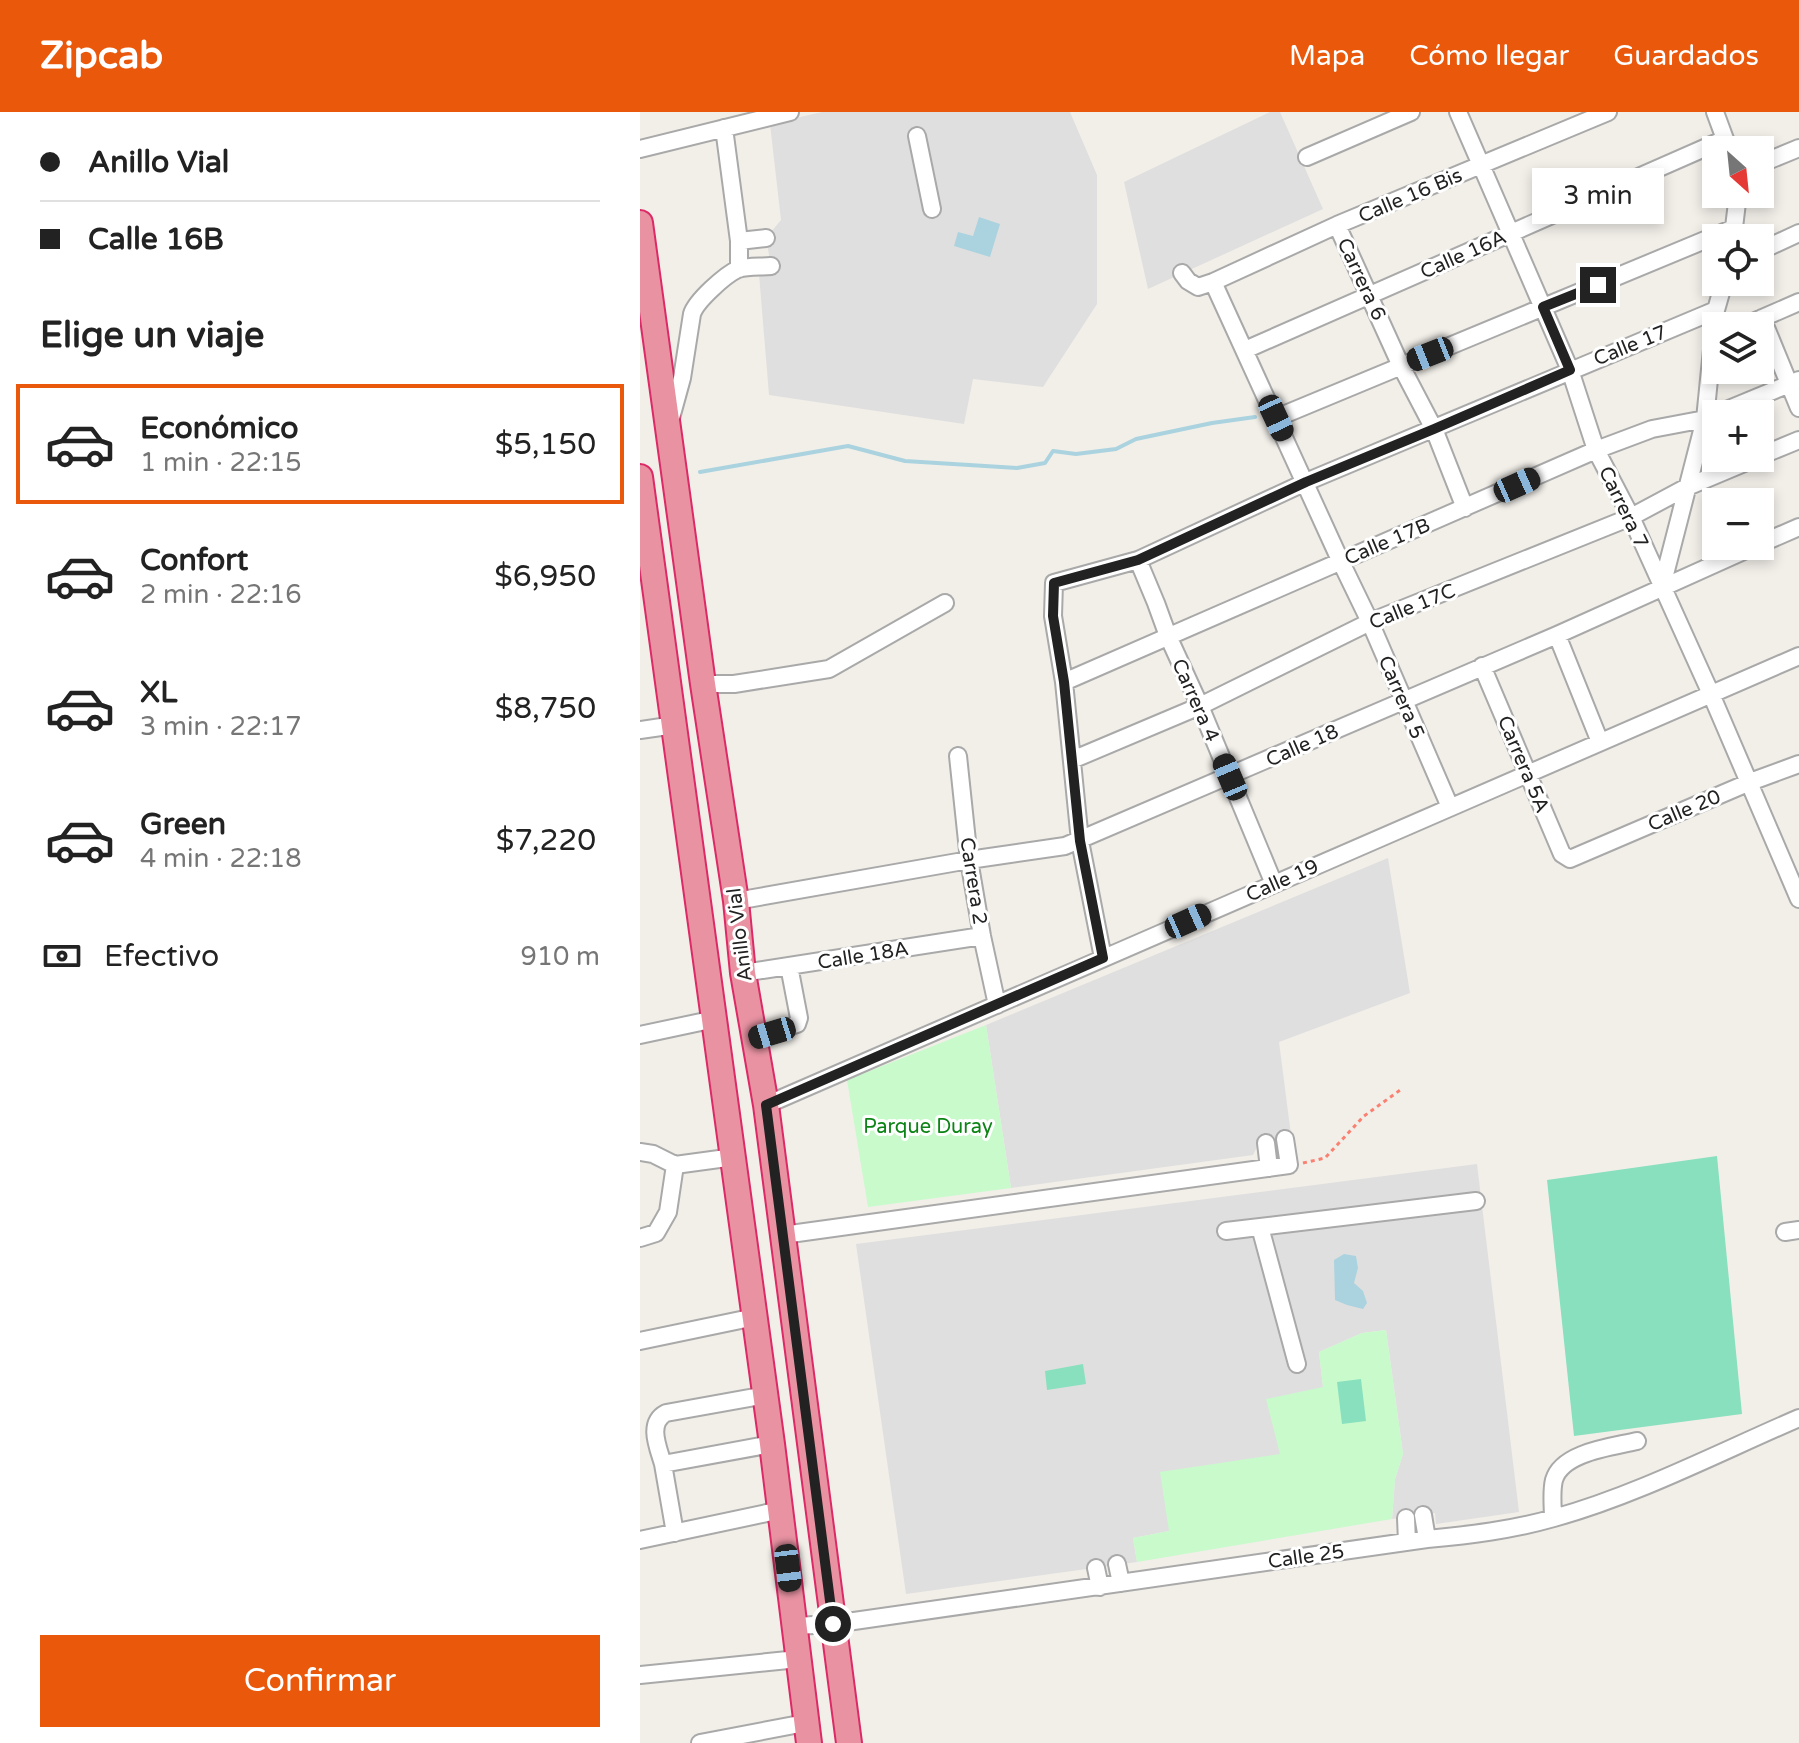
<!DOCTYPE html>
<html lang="es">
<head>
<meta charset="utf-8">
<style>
  :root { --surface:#fff; --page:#f6f6f6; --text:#222; --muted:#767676; --line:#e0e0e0; --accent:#ea580c }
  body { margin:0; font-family:"Varela Round",sans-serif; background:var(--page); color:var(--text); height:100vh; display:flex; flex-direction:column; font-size:30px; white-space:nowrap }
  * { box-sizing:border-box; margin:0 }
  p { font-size:26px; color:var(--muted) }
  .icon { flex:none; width:44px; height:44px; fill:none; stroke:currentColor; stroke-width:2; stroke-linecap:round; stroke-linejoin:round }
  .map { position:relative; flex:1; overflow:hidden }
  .side { display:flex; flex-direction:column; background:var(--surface); width:640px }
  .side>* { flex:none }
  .banner { display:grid; align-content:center; height:176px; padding:0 40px; background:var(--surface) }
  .needle { width:52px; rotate:153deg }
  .controls { position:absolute; left:1062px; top:24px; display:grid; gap:16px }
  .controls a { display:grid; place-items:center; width:72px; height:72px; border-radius:0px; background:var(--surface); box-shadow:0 4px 12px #0003; font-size:40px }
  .end { position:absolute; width:36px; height:36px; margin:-18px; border:10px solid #222; background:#fff; box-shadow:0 0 0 4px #fff }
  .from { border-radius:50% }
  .bubble { position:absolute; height:56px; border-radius:0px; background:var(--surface); box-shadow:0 4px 12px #0003; font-size:26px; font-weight:600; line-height:56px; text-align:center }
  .car { position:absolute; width:24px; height:48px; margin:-24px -12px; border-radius:10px; box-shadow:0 0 6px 2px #0007; background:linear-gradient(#222 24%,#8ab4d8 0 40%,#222 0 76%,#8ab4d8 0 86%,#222 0) }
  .banner b { display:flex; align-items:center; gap:28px; height:76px; font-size:30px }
  .banner b+b { border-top:2px solid var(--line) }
  .banner i { width:20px; height:20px; background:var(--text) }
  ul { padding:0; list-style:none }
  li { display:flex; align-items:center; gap:24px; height:120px; margin:0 16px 12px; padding:0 24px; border:4px solid transparent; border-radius:0px }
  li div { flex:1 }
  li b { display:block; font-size:30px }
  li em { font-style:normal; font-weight:600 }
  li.current { border-color:var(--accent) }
  li>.icon { width:72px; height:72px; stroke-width:1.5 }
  h2 { padding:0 40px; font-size:36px; line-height:96px }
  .pay { display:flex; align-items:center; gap:20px; height:88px; padding:0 40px; font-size:30px }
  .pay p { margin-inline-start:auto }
  .button { display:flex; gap:16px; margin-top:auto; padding:16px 40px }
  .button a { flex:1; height:92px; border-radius:0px; background:var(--accent); color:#fff; font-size:32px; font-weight:600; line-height:92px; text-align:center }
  header { display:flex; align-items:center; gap:48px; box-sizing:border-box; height:112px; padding:0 40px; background:var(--accent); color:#fff }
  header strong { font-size:38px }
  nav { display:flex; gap:44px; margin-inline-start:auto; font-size:28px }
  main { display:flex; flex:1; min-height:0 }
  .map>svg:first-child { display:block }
</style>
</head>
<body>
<header>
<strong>Zipcab</strong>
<nav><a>Mapa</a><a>Cómo llegar</a><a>Guardados</a></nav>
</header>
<main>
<section class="side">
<div class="banner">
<b><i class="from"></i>Anillo Vial</b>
<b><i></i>Calle 16B</b>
</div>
<h2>Elige un viaje</h2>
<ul>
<li class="current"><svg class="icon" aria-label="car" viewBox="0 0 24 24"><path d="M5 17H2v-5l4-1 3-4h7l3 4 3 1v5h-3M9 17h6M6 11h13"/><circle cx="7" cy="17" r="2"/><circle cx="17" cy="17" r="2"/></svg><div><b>Económico</b><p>1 min · 22:15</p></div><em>$5,150</em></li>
<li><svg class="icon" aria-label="car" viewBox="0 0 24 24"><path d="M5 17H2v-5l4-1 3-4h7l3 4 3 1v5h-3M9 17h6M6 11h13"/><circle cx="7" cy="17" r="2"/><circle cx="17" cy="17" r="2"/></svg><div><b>Confort</b><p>2 min · 22:16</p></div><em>$6,950</em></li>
<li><svg class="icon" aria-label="car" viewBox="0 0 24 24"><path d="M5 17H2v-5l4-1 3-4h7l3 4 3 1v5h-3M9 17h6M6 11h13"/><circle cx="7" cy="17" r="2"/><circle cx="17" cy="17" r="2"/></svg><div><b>XL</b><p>3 min · 22:17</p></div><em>$8,750</em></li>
<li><svg class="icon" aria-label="car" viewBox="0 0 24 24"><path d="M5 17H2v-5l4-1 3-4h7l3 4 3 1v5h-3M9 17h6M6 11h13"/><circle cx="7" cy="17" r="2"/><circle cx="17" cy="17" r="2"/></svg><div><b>Green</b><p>4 min · 22:18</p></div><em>$7,220</em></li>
</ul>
<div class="pay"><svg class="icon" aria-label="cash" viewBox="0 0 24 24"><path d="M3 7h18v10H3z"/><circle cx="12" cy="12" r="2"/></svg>Efectivo<p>910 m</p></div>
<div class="button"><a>Confirmar</a></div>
</section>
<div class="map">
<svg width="1159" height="1631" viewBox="0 0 1159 1631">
  <rect width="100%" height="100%" fill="#f2efe9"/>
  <path fill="#e0dfdf" d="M182 0H430L457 63V192L403 275 333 267 324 312 129 283 119 162 131 154 126 126 141 108 130 12Z
    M630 0H640L683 97 508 177 484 70Z
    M748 746 770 881 639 930 651 1023 645 1027 626 1031 617 1035 613 1043 371 1076 346 913Z
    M837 1052 879 1400 796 1412 795 1401 752 1407 755 1367 763 1342 746 1218 722 1221 679 1240 683 1275 641 1342 529 1419 493 1426 497 1450 266 1482 216 1132Z"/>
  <path fill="#c8facc" d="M346 913 371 1076 228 1095 207 968Z
    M746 1218 763 1342 755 1367 752 1407 497 1450 493 1426 529 1419 520 1360 640 1342 626 1287 683 1275 679 1240 722 1221Z"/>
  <path fill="#88e0be" d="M1077 1044 1102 1302 934 1324 907 1068Z
    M443 1252 446 1272 407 1278 405 1259Z
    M721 1267 726 1309 702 1312 697 1270Z"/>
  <path fill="#aad3df" d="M339 105 360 112 350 145 314 134 318 120 333 124Z
    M704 1142 716 1144 718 1156 714 1171 723 1179 727 1191 723 1197 707 1193 695 1188 694 1148Z"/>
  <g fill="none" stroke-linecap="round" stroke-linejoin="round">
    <path stroke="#aad3df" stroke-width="4" d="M60 360 208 334 265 349 377 356 405 351 413 339 436 342 476 337 496 327 572 311 615 305"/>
    <g stroke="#a9a9a9" stroke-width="20">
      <path id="minor" d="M818 0 930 258 956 338 991 405 1071 582 1159 787
        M1075 0 1089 38
        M84 16 99 129V157
        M277 24 292 97
        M0 37 150 0
        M667 45 771 0
        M1120 52 1159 36
        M697 113 761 254 794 317 825 396
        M1093 124 1098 82
        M99 129 126 126
        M1120 139 1159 121
        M542 161 548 169 558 175 573 170 697 113 968 0
        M573 170 700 448 730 510 810 695
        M1122 206 1159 296
        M1104 214 1159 190
        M605 238 1085 27
        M1077 302 1159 268
        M31 306 42 266 52 202C56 189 85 163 98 157 107 154 121 155 131 154
        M636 306 1094 116
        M1120 344 1159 328
        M1120 432 1159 415
        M498 448 516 491 528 524 560 594 634 772
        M1022 474 1065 307 1076 198 1084 170
        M917 523 960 630
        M842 554 922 742 930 747 1110 670 1159 652
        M424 570 956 338 1012 317 1065 307 1076 303
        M63 572H94L189 557 305 491
        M0 618 35 613
        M318 644 329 748 342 824 357 893
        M432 648 560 594 730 510 991 405 1047 375 1116 346
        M96 789 329 748 425 734 917 523 1115 434
        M463 846 440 729 424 570 413 504 414 471 498 448 666 370 1076 198
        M103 861 342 824
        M0 923 75 907
        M114 926 157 912 159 906 149 854
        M126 993 1159 544
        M626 1031 629 1056
        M0 1040 13 1042 35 1053 94 1045
        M620 1115 657 1252
        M586 1119 836 1089
        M1145 1120 1159 1118
        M143 1123 649 1053 645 1027
        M0 1126 16 1121 28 1100 35 1053
        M0 1229 115 1205
        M23 1352C18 1335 7 1311 26 1301L126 1283
        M783 1403 787 1427
        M766 1406 767 1430
        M913 1406C913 1395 911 1380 914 1368 922 1340 972 1335 997 1329
        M35 1421 23 1352 132 1332
        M0 1428 141 1398
        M477 1452 481 1471
        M456 1456 460 1475
        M155 1514 193 1512 787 1427C830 1423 872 1418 914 1406 997 1383 1080 1340 1159 1306
        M0 1563 158 1547
        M60 1631 165 1611"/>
    </g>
    <g stroke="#dc2a67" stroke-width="28">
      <path id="highway" d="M0 111 63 572 96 789 103 861 126 993 209 1631
        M0 365 132 1332 169 1631"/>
    </g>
    <path stroke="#fa8072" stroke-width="3" stroke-dasharray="4 4" stroke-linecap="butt" d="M663 1051 685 1046 724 1004 763 976"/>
    <use href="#minor" stroke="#fff" stroke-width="16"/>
    <use href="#highway" stroke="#e892a2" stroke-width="24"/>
  </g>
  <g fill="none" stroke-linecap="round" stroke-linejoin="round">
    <path stroke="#222" stroke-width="10" d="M193 1512 126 993 463 846 440 729 424 570 413 504 414 471 498 448 666 370 794 317 930 258 903 195 958 173"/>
  </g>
  <g text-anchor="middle" stroke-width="6" stroke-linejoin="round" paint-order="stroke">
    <g font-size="20" fill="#222" stroke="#fff">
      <text transform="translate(770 83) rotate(-23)" y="7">Calle 16 Bis</text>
      <text transform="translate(823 142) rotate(-24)" y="7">Calle 16A</text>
      <text transform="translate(722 167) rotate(65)" y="7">Carrera 6</text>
      <text transform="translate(990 233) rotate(-22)" y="7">Calle 17</text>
      <text transform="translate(984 395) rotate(64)" y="7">Carrera 7</text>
      <text transform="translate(747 429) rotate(-23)" y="7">Calle 17B</text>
      <text transform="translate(772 494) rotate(-22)" y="7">Calle 17C</text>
      <text transform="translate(762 585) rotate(67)" y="7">Carrera 5</text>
      <text transform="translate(556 588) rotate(66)" y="7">Carrera 4</text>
      <text transform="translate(662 633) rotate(-24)" y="7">Calle 18</text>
      <text transform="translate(884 652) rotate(67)" y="7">Carrera 5A</text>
      <text transform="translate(1044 698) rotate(-23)" y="7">Calle 20</text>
      <text transform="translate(642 768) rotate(-24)" y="7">Calle 19</text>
      <text transform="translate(334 769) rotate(81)" y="7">Carrera 2</text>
      <text transform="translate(99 823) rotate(-97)" y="7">Anillo Vial</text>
      <text transform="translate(223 843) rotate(-9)" y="7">Calle 18A</text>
      <text transform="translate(666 1444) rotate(-8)" y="7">Calle 25</text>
    </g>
    <g font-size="20" fill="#0c8416" stroke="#fff">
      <text x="288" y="1021">Parque Duray</text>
    </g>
  </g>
</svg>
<div class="controls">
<a><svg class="needle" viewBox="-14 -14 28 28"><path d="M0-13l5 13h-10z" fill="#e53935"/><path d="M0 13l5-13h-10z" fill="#767676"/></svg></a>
<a><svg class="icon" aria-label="locate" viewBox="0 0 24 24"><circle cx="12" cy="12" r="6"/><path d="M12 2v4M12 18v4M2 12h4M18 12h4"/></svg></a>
<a><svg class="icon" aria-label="layers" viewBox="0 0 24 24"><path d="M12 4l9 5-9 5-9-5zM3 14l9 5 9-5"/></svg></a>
<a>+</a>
<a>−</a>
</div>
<i class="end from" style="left:193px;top:1512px"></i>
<i class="end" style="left:958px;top:173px"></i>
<div class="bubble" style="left:892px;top:56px;width:132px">3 min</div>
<i class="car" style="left:790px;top:242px;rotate:248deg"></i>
<i class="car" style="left:636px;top:306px;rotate:155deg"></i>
<i class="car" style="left:877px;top:373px;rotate:66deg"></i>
<i class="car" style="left:590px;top:665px;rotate:337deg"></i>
<i class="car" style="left:548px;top:809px;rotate:66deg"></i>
<i class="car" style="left:132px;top:921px;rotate:253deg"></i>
<i class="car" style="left:148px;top:1456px;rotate:173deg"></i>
</div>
</main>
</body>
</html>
